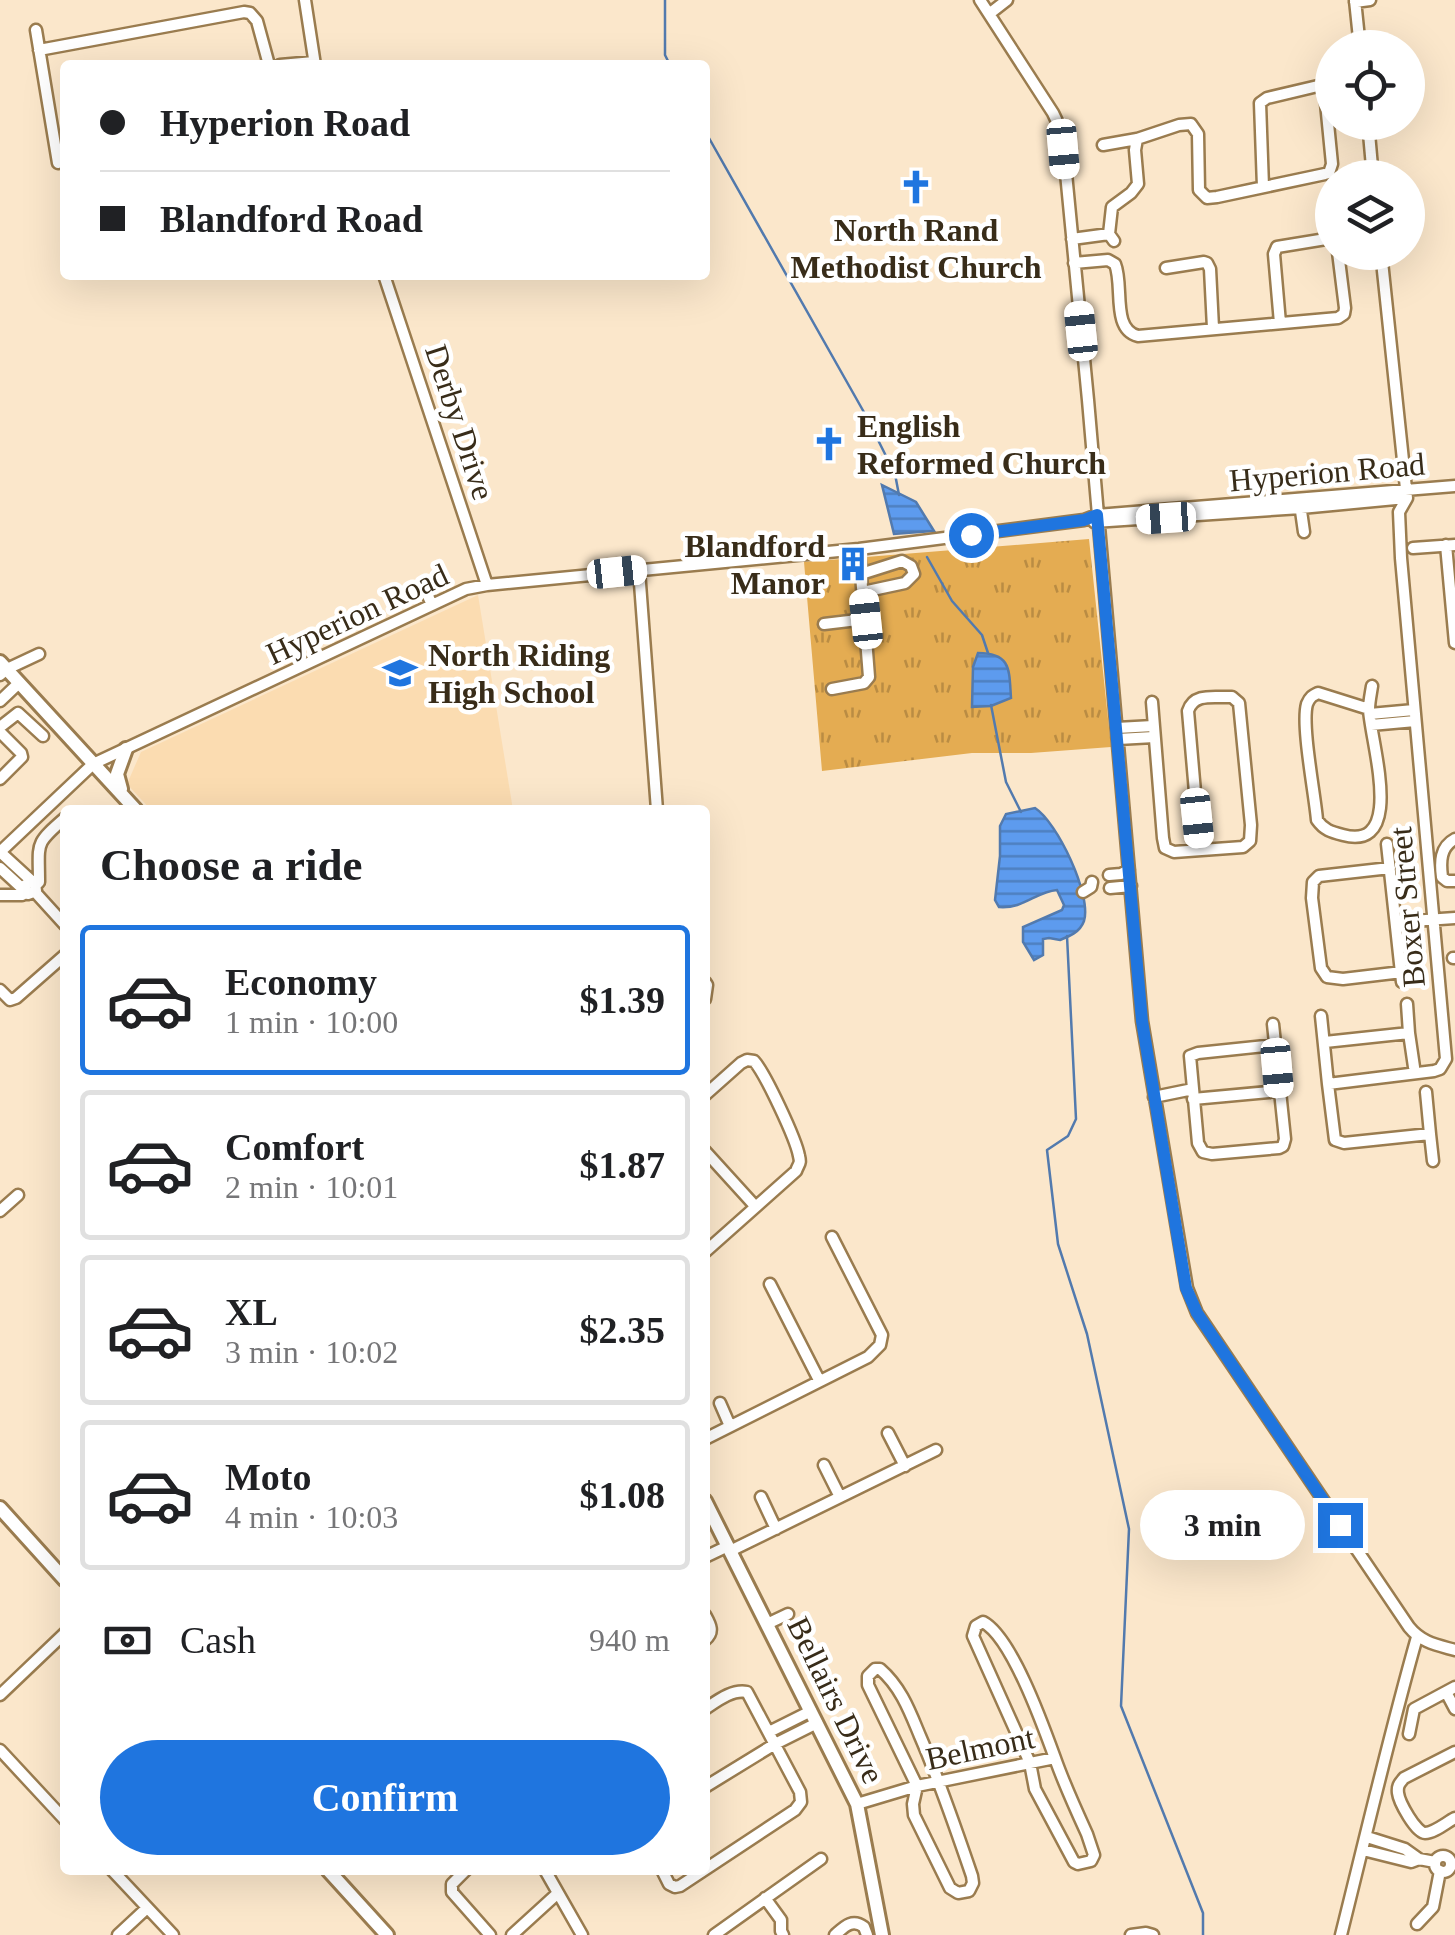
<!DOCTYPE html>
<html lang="en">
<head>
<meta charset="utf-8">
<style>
  :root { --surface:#fff; --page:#f6f6f6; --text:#202124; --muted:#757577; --line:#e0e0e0; --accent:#1f75df }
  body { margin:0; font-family:"Times New Roman",serif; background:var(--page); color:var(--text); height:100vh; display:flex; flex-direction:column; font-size:38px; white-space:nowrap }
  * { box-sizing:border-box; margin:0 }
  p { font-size:32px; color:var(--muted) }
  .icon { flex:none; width:55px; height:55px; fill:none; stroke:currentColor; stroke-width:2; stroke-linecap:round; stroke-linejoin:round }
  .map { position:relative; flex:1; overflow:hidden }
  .drawer { position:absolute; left:60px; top:805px; width:650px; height:1070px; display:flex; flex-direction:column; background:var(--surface); border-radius:10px; box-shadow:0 10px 40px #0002 }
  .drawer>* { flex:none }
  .hud { position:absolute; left:60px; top:60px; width:650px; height:220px; border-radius:10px; box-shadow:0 10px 40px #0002; display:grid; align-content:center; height:220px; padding:0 40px; background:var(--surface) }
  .controls { position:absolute; left:1315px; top:30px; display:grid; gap:20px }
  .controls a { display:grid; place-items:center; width:110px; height:110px; border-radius:50%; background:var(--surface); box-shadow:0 10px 40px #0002; font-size:50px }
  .end { position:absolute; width:45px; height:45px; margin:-22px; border:12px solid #1f75df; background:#fff; box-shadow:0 0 0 5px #fff }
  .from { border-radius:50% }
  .bubble { position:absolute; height:70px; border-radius:35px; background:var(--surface); box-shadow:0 10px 40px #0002; font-size:32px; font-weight:700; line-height:70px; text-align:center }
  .car { position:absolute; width:30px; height:60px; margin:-30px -15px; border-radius:12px; box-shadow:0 0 8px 2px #0007; background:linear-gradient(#fff 24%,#345 0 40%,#fff 0 76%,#345 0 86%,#fff 0) }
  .hud b { display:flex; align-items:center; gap:35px; height:95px; font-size:38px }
  .hud b+b { border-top:2px solid var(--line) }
  .hud i { width:25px; height:25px; background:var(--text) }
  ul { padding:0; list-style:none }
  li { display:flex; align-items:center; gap:30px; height:150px; margin:0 20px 15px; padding:0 20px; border:5px solid var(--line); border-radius:10px }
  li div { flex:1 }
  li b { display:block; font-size:38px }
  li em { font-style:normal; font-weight:700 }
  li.selected { border-color:var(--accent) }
  li>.icon { width:90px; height:90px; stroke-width:1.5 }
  h2 { padding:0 40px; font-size:45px; line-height:120px }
  .pay { display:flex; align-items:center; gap:25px; height:110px; padding:0 40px; font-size:38px }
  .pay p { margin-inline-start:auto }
  .action { display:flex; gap:20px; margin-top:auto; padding:20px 40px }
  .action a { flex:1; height:115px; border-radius:60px; background:var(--accent); color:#fff; font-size:40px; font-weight:700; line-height:115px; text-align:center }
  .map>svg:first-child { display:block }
</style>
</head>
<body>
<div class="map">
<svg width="1455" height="1935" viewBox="0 0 1455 1935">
  <defs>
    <pattern id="grass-tufts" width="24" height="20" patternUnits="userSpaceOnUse" patternTransform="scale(2.5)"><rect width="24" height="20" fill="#e4ac52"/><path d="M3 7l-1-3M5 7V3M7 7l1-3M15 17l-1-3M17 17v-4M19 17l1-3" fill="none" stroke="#ba8c43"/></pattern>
    <pattern id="water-rules" width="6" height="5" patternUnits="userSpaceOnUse" patternTransform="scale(2.5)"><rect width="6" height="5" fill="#5d9bee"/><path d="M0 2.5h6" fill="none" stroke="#4e7fc0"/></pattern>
  </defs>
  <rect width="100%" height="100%" fill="#fbe7cb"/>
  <path fill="#fbdcb1" d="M478 595 513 810H151L127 784 141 752Z"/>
  <path fill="url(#grass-tufts)" d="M1089 539 1111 747 1031 753H972L822 771 804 562Z"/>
  <path fill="url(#water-rules)" stroke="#527aae" stroke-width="2.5" d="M882 485 916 502 934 531 894 534Z
    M978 653C1012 653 1009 671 1011 698L991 706 972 707 973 667Z
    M1035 808C1057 822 1092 895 1084 921 1080 932 1070 936 1060 940L1049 938 1043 939V955L1034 960 1023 942V927L1062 910 1064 905 1057 890C1035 892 1024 909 999 907L995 900 1000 856V826L1006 814Z"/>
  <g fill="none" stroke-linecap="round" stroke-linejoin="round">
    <path stroke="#527aae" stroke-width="2.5" d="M665 0V55L670 65
      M705 131 865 414 895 474 899 495
      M927 557 952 601 982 635 988 653
      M991 705 1006 782 1021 812
      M1067 936 1076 1119 1068 1136 1047 1150 1058 1244 1087 1334 1129 1529 1121 1706 1203 1913V1935"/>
    <g stroke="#9a7c4f" stroke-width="15">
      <path id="minor" d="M305 0 315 65
        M980 0 1053 113 1062 132 1088 400 1142 1021 1187 1288 1197 1313 1409 1627C1422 1643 1437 1645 1455 1650
        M1355 0 1360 48
        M1355 2 1370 0
        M989 14 1007 0
        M36 30 58 163
        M39 50 244 12 250 13 257 21 269 65
        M280 65 314 62
        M1368 122 1373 178
        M1103 145 1137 139 1179 125 1191 124 1198 134 1199 190 1207 198 1217 197 1325 174 1329 173 1332 164 1325 93 1322 85 1267 98 1260 103 1263 187
        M1072 239 1109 234
        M1114 241 1109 234 1112 207 1131 193 1138 184 1135 150 1137 139
        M1074 263 1108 260 1115 264C1124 286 1111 329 1138 336L1338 318 1344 314 1345 308 1338 252
        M1166 268 1204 262 1207 263 1210 269 1213 328
        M384 275 487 585
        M1280 323 1274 254 1277 247 1332 238
        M1300 504 1304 532
        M1094 522 1301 508 1406 498
        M1446 545 1455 643
        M1413 548 1455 545
        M639 570 657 810
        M861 574 902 561 911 566 914 574 905 583 863 592
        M425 589 432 605
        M824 624 866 619
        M0 675 7 669 39 654
        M832 689 864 683 869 677 859 549
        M0 701 19 683
        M1152 702 1163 838 1165 848 1174 852 1243 847 1250 841 1251 825 1239 703 1232 697C1215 698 1194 692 1188 711L1200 850
        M1369 709 1318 693C1312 696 1310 697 1307 704 1301 725 1315 795 1317 820 1324 830 1331 832 1343 835 1407 852 1370 740 1369 709 1369 702 1371 693 1372 686
        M1370 714 1414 710
        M1371 725 1415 721
        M0 727 18 713 43 736
        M1117 728 1153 726
        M0 732 21 753 22 757 0 779
        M1118 739 1154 737
        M1455 839C1440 847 1440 862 1442 877L1447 881H1455
        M1387 844 1402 982
        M0 852 93 764 466 589 487 585 859 549 1084 520 1097 515 1455 486
        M0 852 35 884 36 891 28 894 24 890V886L31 881
        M0 868 24 890
        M1390 868 1319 876 1313 882 1312 898 1321 968 1327 977 1343 979 1402 972
        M1109 875 1121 874 1129 870
        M36 885 39 882C39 842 34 845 65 818
        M1110 888 1131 886
        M35 892 65 925
        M1083 892 1091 887 1092 882
        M0 895H22L26 893
        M1397 922 1455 918
        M1453 958H1455
        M705 982 707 985 705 999
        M0 990 10 1000 16 998 65 955
        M1321 1016 1328 1084 1434 1071 1440 1069 1446 1059 1401 558 1399 512 1407 498 1381 252
        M1273 1024 1285 1139 1283 1146 1279 1148 1212 1154 1203 1152 1198 1143 1190 1056 1198 1053 1275 1045
        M1409 1033 1414 1067
        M1325 1042 1409 1033 1407 1004
        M1328 1084 1335 1140 1344 1143 1430 1134 1433 1161
        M1426 1092 1430 1134
        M705 1095 741 1063 747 1060 754 1061C765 1073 796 1139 799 1156 801 1164 799 1163 796 1171L705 1252
        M1154 1097 1193 1089
        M1193 1099 1279 1091
        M705 1151 755 1206
        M0 1211 18 1195
        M770 1284 819 1380
        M720 1403 730 1426
        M888 1433 905 1466
        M705 1439 868 1357 880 1345 882 1335 832 1237
        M824 1465 840 1497
        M761 1497 776 1529
        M730 1551 936 1450
        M705 1557 728 1546
        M705 1615C710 1624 715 1632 705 1640
        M983 1622C1012 1637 1044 1728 1056 1761 1065 1786 1076 1810 1087 1834L1094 1855 1091 1861 1078 1864 1074 1862 1035 1789 1030 1763 973 1636 976 1626Z
        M767 1624 788 1614
        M875 1669H880C901 1687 910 1712 920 1736 940 1782 956 1829 972 1876L973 1883 969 1891 958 1893 950 1888 914 1815 913 1804 917 1786 868 1685V1676Z
        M1446 1692 1455 1709
        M0 1695 65 1633
        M769 1732 811 1711
        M1409 1734 1414 1709 1455 1687
        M0 1750 65 1820
        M1455 1752 1404 1778C1400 1783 1397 1785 1398 1793 1399 1802 1416 1833 1425 1833 1434 1833 1447 1822 1455 1818
        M705 1787 775 1744 817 1723
        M857 1804 917 1786 1055 1758
        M1367 1837 1405 1849 1419 1859
        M1363 1850 1411 1862 1419 1859 1435 1862
        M1435 1864a8 8 0 1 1 16 0a8 8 0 1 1-16 0Z
        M112 1870 173 1935
        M466 1870 452 1884V1892L490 1935
        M545 1870 582 1935
        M662 1870 669 1884 675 1887 680 1886 795 1810 801 1802 800 1792 747 1692C732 1689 717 1701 705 1709
        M765 1898 781 1920V1931L783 1935
        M1417 1924 1433 1907 1440 1871
        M118 1935 147 1908
        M512 1935 558 1893
        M714 1935 821 1859
        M835 1935C844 1927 852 1918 864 1927L867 1935
        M1131 1935 1146 1933 1153 1935
        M1341 1935C1366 1835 1389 1736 1417 1637"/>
    </g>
    <g stroke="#9a7c4f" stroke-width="18">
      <path id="tertiary" d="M0 662 136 810
        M121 789 117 774 126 749
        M705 1501 857 1804 882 1935
        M0 1508 65 1580
        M328 1870 387 1935"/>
    </g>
    <use href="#minor" stroke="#fff" stroke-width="10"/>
    <use href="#tertiary" stroke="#fff" stroke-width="12"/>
  </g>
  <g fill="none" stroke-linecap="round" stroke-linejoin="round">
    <path stroke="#1f75df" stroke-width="12" d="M971 535 1084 520 1097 515 1142 1021 1186 1288 1197 1313 1340 1525"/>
  </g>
  <defs>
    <g id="church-bare" transform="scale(2.7)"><path d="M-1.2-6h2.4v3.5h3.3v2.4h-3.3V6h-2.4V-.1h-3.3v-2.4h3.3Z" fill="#1f75df" stroke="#fff" stroke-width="2.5" paint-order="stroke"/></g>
    <g id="building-bare" transform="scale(2.7)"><path d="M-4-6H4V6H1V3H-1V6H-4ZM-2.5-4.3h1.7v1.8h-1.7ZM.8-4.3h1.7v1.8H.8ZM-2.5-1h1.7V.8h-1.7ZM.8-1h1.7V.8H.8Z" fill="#1f75df" stroke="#fff" stroke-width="2.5" paint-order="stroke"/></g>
    <g id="school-bare" transform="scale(2.7)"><path d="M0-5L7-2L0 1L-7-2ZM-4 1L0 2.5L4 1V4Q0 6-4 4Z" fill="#1f75df" stroke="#fff" stroke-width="2.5" paint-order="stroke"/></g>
  </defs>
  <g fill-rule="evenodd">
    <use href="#church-bare" x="916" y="187"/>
    <use href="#church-bare" x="829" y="444"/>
    <use href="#building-bare" x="853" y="564"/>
    <use href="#school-bare" x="400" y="673"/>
  </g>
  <g text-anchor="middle" stroke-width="9" stroke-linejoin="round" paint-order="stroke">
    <g font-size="32" font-weight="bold" fill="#382c19" stroke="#fff" text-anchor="start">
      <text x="916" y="241" text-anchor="middle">North Rand<tspan x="916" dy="37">Methodist Church</tspan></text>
      <text x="857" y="437">English<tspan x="857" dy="37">Reformed Church</tspan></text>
      <text x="825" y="557" text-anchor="end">Blandford<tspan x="825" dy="37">Manor</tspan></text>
      <text x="428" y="666">North Riding<tspan x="428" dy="37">High School</tspan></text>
    </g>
    <g font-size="32" fill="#382c19" stroke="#fff">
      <text transform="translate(460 422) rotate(72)" y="11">Derby Drive</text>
      <text transform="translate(1327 472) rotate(-5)" y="11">Hyperion Road</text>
      <text transform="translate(357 614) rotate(-25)" y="11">Hyperion Road</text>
      <text transform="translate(1407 907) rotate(-95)" y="11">Boxer Street</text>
      <text transform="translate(836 1700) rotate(64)" y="11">Bellairs Drive</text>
      <text transform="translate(980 1748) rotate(-12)" y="11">Belmont</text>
    </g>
  </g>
</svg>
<div class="controls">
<a><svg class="icon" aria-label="locate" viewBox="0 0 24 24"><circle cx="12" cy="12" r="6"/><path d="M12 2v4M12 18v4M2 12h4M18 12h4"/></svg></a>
<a><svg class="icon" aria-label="layers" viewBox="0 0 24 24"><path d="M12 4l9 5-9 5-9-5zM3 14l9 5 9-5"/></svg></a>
</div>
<i class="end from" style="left:971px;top:535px"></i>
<i class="end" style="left:1340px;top:1525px"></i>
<div class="bubble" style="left:1140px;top:1490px;width:165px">3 min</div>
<i class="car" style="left:1063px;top:149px;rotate:175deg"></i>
<i class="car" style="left:1081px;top:331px;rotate:354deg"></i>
<i class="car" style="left:1166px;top:518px;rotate:266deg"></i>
<i class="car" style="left:617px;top:572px;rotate:84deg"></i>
<i class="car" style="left:866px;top:619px;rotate:354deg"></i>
<i class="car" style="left:1197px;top:818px;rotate:174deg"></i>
<i class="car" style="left:1277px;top:1068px;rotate:175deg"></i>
<div class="hud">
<b><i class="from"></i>Hyperion Road</b>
<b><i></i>Blandford Road</b>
</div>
<section class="drawer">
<h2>Choose a ride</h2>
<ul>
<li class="selected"><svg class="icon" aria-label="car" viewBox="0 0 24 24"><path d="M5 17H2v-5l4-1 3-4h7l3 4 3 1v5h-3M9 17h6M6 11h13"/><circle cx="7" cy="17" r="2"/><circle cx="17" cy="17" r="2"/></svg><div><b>Economy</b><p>1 min · 10:00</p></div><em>$1.39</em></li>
<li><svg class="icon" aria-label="car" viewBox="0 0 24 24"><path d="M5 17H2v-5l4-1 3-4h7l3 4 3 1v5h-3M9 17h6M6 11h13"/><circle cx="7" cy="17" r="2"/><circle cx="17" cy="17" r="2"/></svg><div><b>Comfort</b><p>2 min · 10:01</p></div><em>$1.87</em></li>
<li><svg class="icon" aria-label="car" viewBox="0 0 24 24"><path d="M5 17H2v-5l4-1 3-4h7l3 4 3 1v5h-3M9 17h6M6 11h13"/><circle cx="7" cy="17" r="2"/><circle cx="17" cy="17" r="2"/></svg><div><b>XL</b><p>3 min · 10:02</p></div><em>$2.35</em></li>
<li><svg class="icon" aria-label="car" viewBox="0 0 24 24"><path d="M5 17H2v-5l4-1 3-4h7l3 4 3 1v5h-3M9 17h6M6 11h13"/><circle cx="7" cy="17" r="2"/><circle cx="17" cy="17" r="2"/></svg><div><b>Moto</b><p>4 min · 10:03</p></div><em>$1.08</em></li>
</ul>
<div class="pay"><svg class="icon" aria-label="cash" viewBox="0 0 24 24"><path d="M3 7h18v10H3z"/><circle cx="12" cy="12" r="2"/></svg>Cash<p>940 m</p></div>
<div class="action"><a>Confirm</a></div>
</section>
</div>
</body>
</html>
